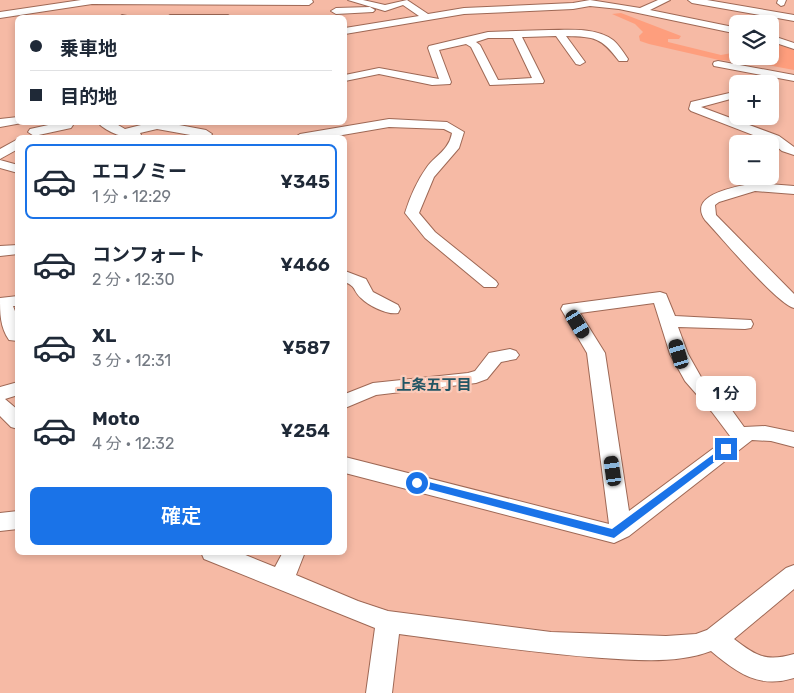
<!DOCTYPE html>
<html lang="ja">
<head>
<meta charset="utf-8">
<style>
  :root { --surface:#fff; --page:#f2f2f3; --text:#1f2937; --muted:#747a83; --line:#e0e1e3; --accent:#1a73e8 }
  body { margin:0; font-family:Rubik,"Noto Sans JP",sans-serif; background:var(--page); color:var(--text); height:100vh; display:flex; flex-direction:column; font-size:19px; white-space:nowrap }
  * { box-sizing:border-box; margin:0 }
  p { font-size:16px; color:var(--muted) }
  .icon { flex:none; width:28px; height:28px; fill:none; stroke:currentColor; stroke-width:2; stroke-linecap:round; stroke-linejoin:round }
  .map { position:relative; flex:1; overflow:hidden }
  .sheet { position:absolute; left:15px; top:135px; width:332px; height:420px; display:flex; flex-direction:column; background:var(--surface); border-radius:8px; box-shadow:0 2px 8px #0003 }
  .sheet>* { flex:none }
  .banner { position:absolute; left:15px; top:15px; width:332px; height:110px; border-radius:8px; box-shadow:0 2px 8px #0003; display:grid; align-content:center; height:110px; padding:0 15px; background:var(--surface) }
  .fabs { position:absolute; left:729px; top:15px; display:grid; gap:10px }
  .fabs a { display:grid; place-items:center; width:50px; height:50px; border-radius:8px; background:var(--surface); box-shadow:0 2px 8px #0003; font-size:25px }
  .end { position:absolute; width:22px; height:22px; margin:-11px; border:6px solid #1a73e8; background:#fff; box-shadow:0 0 0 2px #fff }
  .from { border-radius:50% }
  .bubble { position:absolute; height:35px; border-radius:8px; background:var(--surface); box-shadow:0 2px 8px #0003; font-size:16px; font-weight:600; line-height:35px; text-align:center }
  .car { position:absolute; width:15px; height:30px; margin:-15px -8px; border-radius:6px; box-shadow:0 0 4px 1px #0007; background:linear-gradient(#222 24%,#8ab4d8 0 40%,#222 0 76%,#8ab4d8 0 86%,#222 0) }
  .banner b { display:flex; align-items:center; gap:18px; height:48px; font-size:19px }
  .banner b+b { border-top:1px solid var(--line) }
  .banner i { width:12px; height:12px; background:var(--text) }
  ul { padding:9px 0 0; list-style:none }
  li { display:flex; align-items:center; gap:15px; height:75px; margin:0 10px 8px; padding:0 5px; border:2px solid transparent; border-radius:8px }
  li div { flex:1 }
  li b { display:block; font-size:19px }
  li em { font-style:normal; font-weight:600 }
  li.on { border-color:var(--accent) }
  li>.icon { width:45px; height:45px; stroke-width:1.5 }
  .primary-button { display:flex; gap:10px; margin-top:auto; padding:10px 15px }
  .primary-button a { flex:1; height:58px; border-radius:8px; background:var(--accent); color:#fff; font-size:20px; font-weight:600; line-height:58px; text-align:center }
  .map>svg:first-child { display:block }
</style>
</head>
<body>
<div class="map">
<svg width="794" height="693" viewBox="0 0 794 693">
  <rect width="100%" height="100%" fill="#f6baa5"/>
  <path fill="#fe9e7d" d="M621 13 681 36 679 39H668V42L721 55 737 52 738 56H770V42L794 50V70L757 63 719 60 649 44 640 41 639 36 643 32 635 24 612 14Z"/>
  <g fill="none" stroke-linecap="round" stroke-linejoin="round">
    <g stroke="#9e6855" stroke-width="2">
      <path id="minor" d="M81 0H312L313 2 309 5 92 4 0 18V12Z
        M348 0H363L385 5 407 0 428 14 464 8 573 3 590 0 640 8 658 0H670L650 10 738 28V34L619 9 590 6 573 9 464 14 345 34V28L419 16 403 5 385 11Z
        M688 0H707L794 15V21L692 3Z
        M778 0H786L784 5 781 6 777 3Z
        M370 7 375 10 373 12 336 14 331 11 336 8Z
        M122 15 127 16 128 18H118Z
        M170 15H228L232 18H166Z
        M549 30C569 30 596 27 613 40 619 45 624 53 628 59L627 61H619C601 37 595 37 566 36L585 62 580 65 576 64 556 36 525 37H522L544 81 543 83 490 85 471 47 466 44 439 50 451 82 450 84 432 85 379 74 345 81V75L379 68 439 79 428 48 429 46 488 32ZM488 38H513L532 78 498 80 480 45 476 42Z
        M770 35 794 43V49L770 41Z
        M718 61 794 75V81L714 66 713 64 714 62Z
        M738 91V97L701 107 779 136 794 147V155L782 151 771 142 691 111 689 109 691 102Z
        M18 117V122L22 123 0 127V119Z
        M389 119 447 122 464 132 459 148 434 177 419 213 435 232 496 281 498 284 496 287H484L425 238 405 213C410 197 417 181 427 167 436 155 449 150 452 133L444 129 389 127 325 138H294L300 134Z
        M62 122H71L73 125 71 128 34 136 28 132 30 129Z
        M97 122H113L125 129 153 122H163L206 130 212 134 209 138H195L196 136 157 129 140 133 141 135 139 138C124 138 109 134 97 122Z
        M18 139V149L0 159V149Z
        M0 160 18 165V173L0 168Z
        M754 183 794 186V194L755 191 719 202 715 205 716 215 794 294V308C777 304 721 237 705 220 687 194 736 187 754 183Z
        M18 245V254L0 256V246Z
        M345 271 366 279 373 292 398 305 400 309 398 313C387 315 369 306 361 298 353 291 357 287 345 282Z
        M660 292 666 294 675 316 751 320 753 324 751 328 745 329 678 327 688 354 701 377 726 402 744 427 765 426 794 432V447L771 441 752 440 629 536 614 543 345 473V457L609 524 587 353 561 309 563 305 569 304ZM654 303 670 354 685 381 712 412 730 436 629 511 605 353 580 313Z
        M18 296V306H13L18 319V341L9 340C0 327 0 313 0 298Z
        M510 349 516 351 519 355 516 359 501 362 487 379 476 383 376 395 345 408V394L373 383 468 373 475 371 489 353Z
        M18 382V395L5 399 18 410V429L11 427 0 416V387Z
        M18 511V529L0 531V513Z
        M201 552H238L275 567 283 552H305L296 575 358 601 388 611 551 632 666 636 696 634 707 630 786 568 794 565V589L734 639C756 656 766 662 794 654V678C759 689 737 673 711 651 677 664 638 660 602 658 534 653 467 643 399 634L392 693H366L375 628 204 559Z"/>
    </g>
    <use href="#minor" fill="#fff" fill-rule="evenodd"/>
  </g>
  <path fill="#1a73e8" d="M726 445 731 449 729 451 614 538 417 486 412 483 417 479 612 529Z"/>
  <g text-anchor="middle" stroke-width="4.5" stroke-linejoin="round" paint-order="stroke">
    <g font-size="15" font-weight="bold" fill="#215564" stroke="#fbcab9">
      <text x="434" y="390">上条五丁目</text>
    </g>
  </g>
</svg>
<div class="fabs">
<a><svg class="icon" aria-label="layers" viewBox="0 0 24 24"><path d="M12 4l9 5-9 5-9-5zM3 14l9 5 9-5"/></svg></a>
<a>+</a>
<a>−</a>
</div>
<i class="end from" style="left:417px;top:483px"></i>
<i class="end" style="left:726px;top:449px"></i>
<div class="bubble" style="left:696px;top:376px;width:60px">1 分</div>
<i class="car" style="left:578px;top:324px;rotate:149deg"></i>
<i class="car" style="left:679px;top:354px;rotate:343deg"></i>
<i class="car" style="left:613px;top:471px;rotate:352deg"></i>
<div class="banner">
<b><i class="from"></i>乗車地</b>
<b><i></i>目的地</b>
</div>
<section class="sheet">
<ul>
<li class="on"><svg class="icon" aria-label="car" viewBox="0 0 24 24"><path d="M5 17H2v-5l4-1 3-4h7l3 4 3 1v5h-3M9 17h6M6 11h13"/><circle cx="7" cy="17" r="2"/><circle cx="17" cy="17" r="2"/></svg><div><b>エコノミー</b><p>1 分 · 12:29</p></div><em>¥345</em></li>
<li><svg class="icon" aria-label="car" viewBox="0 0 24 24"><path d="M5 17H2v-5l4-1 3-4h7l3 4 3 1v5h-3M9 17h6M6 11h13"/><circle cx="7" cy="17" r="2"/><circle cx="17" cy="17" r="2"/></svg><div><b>コンフォート</b><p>2 分 · 12:30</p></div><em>¥466</em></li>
<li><svg class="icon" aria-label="car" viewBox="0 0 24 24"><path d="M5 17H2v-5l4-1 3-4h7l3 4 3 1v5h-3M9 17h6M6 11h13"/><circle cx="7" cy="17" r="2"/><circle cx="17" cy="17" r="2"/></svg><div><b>XL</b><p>3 分 · 12:31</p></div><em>¥587</em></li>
<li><svg class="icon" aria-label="car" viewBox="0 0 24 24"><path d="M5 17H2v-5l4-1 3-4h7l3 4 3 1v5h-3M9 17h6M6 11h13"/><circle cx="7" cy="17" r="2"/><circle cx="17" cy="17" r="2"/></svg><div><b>Moto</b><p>4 分 · 12:32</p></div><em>¥254</em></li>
</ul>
<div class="primary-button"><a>確定</a></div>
</section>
</div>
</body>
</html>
